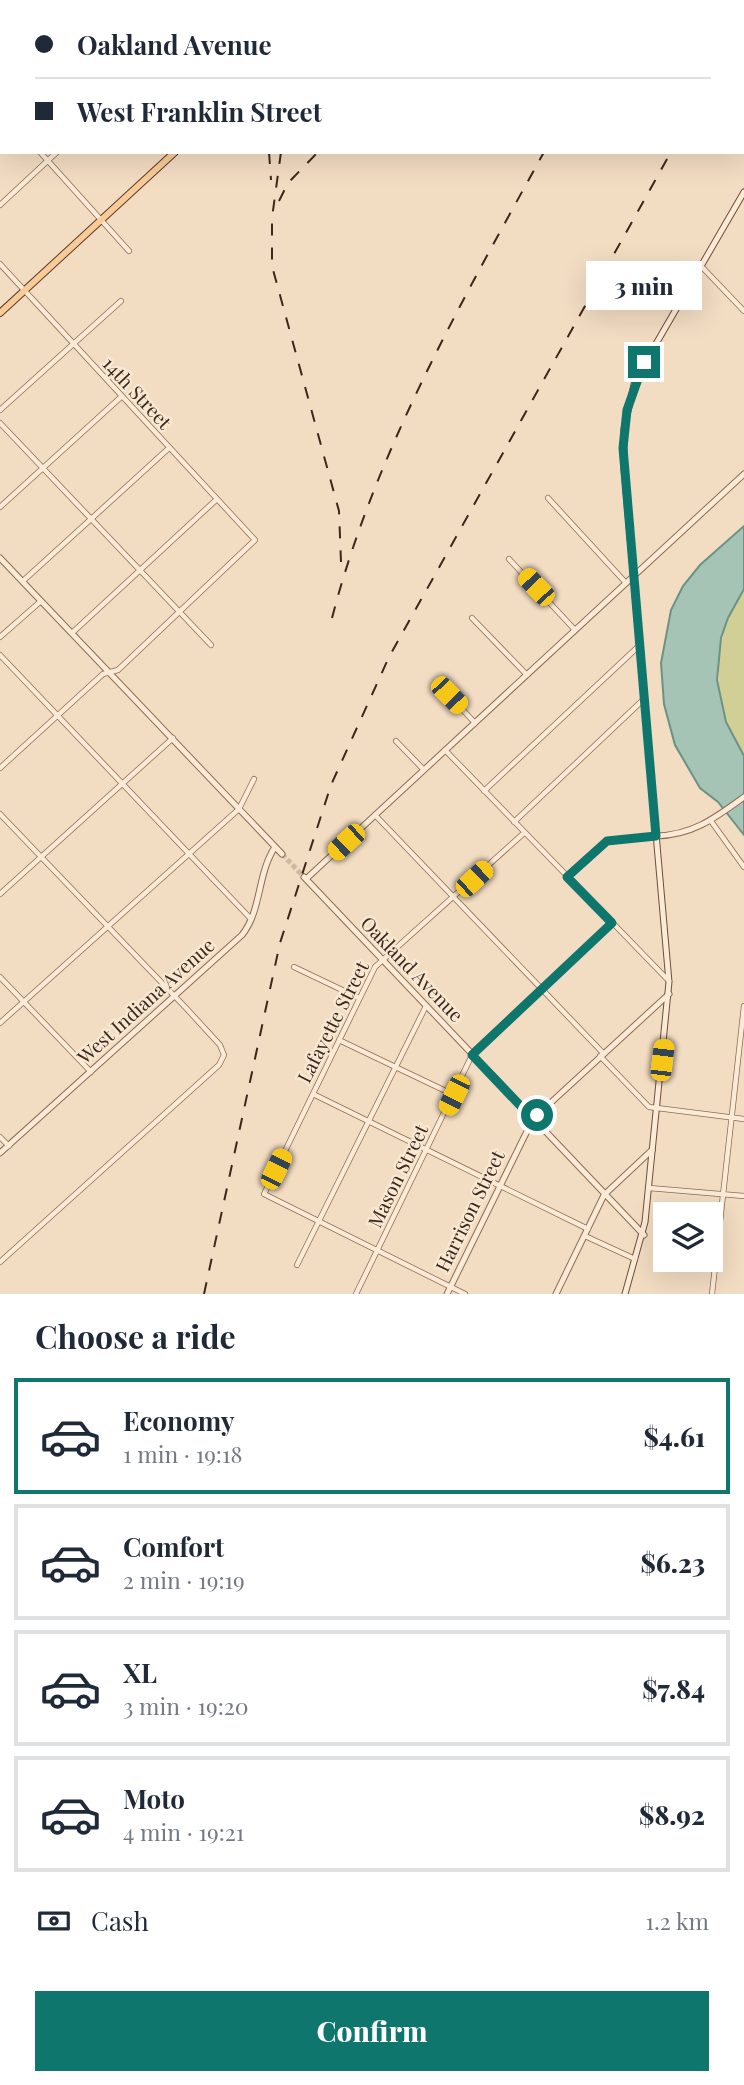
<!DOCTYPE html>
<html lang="en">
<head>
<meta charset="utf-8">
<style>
  :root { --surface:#fff; --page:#f6f6f7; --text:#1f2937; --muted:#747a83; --line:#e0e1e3; --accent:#0f766e }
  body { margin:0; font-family:"Playfair Display",serif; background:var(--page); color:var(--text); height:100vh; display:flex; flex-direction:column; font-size:26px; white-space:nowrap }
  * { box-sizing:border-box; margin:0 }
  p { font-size:23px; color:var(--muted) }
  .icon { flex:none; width:38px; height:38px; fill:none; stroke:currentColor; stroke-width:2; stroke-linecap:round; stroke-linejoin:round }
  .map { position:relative; height:1294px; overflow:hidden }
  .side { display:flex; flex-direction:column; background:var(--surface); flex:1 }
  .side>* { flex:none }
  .top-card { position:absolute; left:0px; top:0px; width:746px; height:154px; box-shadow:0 7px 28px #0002; display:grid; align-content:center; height:154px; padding:0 35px; background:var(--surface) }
  .controls { position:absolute; left:653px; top:1202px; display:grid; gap:14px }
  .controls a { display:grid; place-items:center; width:70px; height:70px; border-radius:0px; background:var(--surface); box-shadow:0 7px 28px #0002; font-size:35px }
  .end { position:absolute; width:32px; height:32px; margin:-16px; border:9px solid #0f766e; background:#fff; box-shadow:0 0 0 4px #fff }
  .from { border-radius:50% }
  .bubble { position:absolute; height:49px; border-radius:0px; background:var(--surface); box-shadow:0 7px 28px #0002; font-size:23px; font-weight:800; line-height:49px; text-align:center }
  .car { position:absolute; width:21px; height:42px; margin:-21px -10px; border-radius:9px; box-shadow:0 0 5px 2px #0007; background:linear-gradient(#f5c518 24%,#345 0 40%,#f5c518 0 76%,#345 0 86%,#f5c518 0) }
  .top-card b { display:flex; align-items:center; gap:24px; height:66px; font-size:26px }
  .top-card b+b { border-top:2px solid var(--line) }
  .top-card i { width:18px; height:18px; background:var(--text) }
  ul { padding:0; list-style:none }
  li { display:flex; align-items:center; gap:21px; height:116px; margin:0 14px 10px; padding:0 21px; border:4px solid var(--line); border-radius:0px }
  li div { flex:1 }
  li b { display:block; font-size:26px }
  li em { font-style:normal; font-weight:800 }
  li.on { border-color:var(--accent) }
  li>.icon { width:63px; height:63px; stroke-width:1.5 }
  h2 { padding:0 35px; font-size:32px; line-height:84px }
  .pay { display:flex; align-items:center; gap:18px; height:77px; padding:0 35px; font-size:26px }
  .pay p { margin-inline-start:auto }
  .button { display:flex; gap:14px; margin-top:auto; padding:14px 35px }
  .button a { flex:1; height:80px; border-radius:0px; background:var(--accent); color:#fff; font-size:28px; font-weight:800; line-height:80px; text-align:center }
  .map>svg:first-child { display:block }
</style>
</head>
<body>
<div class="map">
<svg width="744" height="1294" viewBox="0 0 744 1294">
  <rect width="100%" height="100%" fill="#f2dcc2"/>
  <path fill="#d1cf95" d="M744 589V755C710 706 710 638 744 589Z"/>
  <path fill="#a5c4b6" stroke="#6b9383" stroke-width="2" d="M744 526V589L728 618 721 638 717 680 726 722 744 756V835L718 802 700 788 675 745 664 704 661 663 671 610 683 586 700 565Z"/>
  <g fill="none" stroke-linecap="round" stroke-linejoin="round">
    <path stroke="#ceb8a1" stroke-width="5" stroke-dasharray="5 2.5" stroke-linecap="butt" d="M282 854 304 877"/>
    <g stroke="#8d6c57" stroke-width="6">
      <path id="minor" d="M221 2 223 0
        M0 107 2 109
        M40 152 129 251
        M0 205 57 152
        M0 264 255 540 118 670 103 674 0 768
        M701 266 744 311
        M0 410 121 301
        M0 423 211 645
        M548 498 626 583
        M0 507 121 397
        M509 559 575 630
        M23 581 169 448
        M472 618 527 675
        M72 633 217 499
        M0 637 41 601
        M0 655 251 919
        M449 695 475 723
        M396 741 424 770
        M445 750 669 981
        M484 791 641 644
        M0 814 186 1008 220 1045 224 1055 219 1065 0 1262
        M375 815 603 1053
        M711 821 744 867
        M514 822 644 699
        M567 877 607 841 656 836
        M0 894 173 738
        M294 967 359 998
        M0 977 91 1072
        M0 1023 239 809 254 779
        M339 1040 454 1095
        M600 1056 649 1107 744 1119
        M313 1094 588 1229
        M0 1137 9 1146
        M649 1188 744 1196
        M585 1236 635 1259
        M297 1265 426 1006
        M356 1294 474 1051 612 923
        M465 1294 264 1194 375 967 524 833
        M712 1294 744 1006"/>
    </g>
    <g stroke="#8d6c57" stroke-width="7">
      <path id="tertiary" d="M331 0 332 2
        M0 558 282 854
        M656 836C693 835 715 818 744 797
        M304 877 644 1235
        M306 879 744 474
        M0 1153 242 935C262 910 257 874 275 847
        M447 1294 533 1119 669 994
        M556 1294 604 1195 652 1150"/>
    </g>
    <g stroke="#6f4d3b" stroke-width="7">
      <path id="secondary" d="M625 1294 645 1222 669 982 624 468V429L635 380 744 192"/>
    </g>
    <g stroke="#5b3b2c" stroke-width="8">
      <path id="primary" d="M341 2 343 0
        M0 313 175 152"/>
    </g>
    <use href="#minor" stroke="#fbebd6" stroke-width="4.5"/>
    <use href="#tertiary" stroke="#fbebd6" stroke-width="5"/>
    <use href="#secondary" stroke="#fbebd6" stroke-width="5"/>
    <use href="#primary" stroke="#f8cb97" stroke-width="6"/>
    <path stroke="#3c271d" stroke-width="2" stroke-dasharray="12 12" stroke-linecap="butt" d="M173 0 175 2
      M632 2 633 0
      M269 152 271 180
      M281 152 272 218V266L339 511 341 562
      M279 201 288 183 318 152
      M332 618C375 452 462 301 544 152
      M204 1294 280 943 331 785 389 657 671 152"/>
  </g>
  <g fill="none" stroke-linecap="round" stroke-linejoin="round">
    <path stroke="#0f766e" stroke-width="9" d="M537 1115 533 1119 472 1055 612 923 567 877 607 841 656 836 623 448 627 410 644 362"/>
  </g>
  <g text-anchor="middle" stroke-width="5" stroke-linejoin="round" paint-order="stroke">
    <g font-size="19" fill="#3c271d" stroke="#f8e8d2">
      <text transform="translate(137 393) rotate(47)" y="7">14th Street</text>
      <text transform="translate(412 969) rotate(46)" y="7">Oakland Avenue</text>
      <text transform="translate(146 1001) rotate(-42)" y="7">West Indiana Avenue</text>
      <text transform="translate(333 1022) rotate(-63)" y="7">Lafayette Street</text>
      <text transform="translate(398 1176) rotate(-64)" y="7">Mason Street</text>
      <text transform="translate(470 1211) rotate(-64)" y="7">Harrison Street</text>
    </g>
  </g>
</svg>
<div class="controls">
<a><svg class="icon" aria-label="layers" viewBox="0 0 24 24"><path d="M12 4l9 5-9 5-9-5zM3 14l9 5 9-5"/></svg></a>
</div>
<i class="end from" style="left:537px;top:1115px"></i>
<i class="end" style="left:644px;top:362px"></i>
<div class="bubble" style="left:586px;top:261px;width:116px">3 min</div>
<i class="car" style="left:536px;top:587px;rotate:317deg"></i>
<i class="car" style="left:449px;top:695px;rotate:136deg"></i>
<i class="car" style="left:346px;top:842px;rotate:227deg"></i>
<i class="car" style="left:474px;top:879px;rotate:47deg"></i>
<i class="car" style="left:662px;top:1060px;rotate:7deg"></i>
<i class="car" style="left:454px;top:1095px;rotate:206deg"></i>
<i class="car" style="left:276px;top:1169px;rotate:26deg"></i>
<div class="top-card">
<b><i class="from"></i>Oakland Avenue</b>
<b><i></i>West Franklin Street</b>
</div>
</div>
<section class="side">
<h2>Choose a ride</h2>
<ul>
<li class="on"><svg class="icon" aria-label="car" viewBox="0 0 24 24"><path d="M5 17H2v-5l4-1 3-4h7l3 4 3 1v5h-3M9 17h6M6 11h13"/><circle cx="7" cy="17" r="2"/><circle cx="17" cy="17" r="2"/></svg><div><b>Economy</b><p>1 min · 19:18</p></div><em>$4.61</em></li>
<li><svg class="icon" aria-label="car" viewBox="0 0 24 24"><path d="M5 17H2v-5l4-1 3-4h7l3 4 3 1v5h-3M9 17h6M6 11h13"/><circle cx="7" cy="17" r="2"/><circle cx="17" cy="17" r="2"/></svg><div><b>Comfort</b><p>2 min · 19:19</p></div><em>$6.23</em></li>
<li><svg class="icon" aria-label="car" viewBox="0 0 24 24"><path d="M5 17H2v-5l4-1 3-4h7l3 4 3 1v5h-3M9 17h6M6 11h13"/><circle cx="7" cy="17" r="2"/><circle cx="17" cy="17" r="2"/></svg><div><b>XL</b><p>3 min · 19:20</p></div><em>$7.84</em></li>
<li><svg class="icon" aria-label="car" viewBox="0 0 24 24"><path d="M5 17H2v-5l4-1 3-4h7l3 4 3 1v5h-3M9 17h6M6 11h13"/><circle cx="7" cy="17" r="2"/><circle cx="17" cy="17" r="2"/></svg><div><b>Moto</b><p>4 min · 19:21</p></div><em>$8.92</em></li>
</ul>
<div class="pay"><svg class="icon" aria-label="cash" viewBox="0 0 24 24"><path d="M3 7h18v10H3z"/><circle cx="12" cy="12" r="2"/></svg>Cash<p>1.2 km</p></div>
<div class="button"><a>Confirm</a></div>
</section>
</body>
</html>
